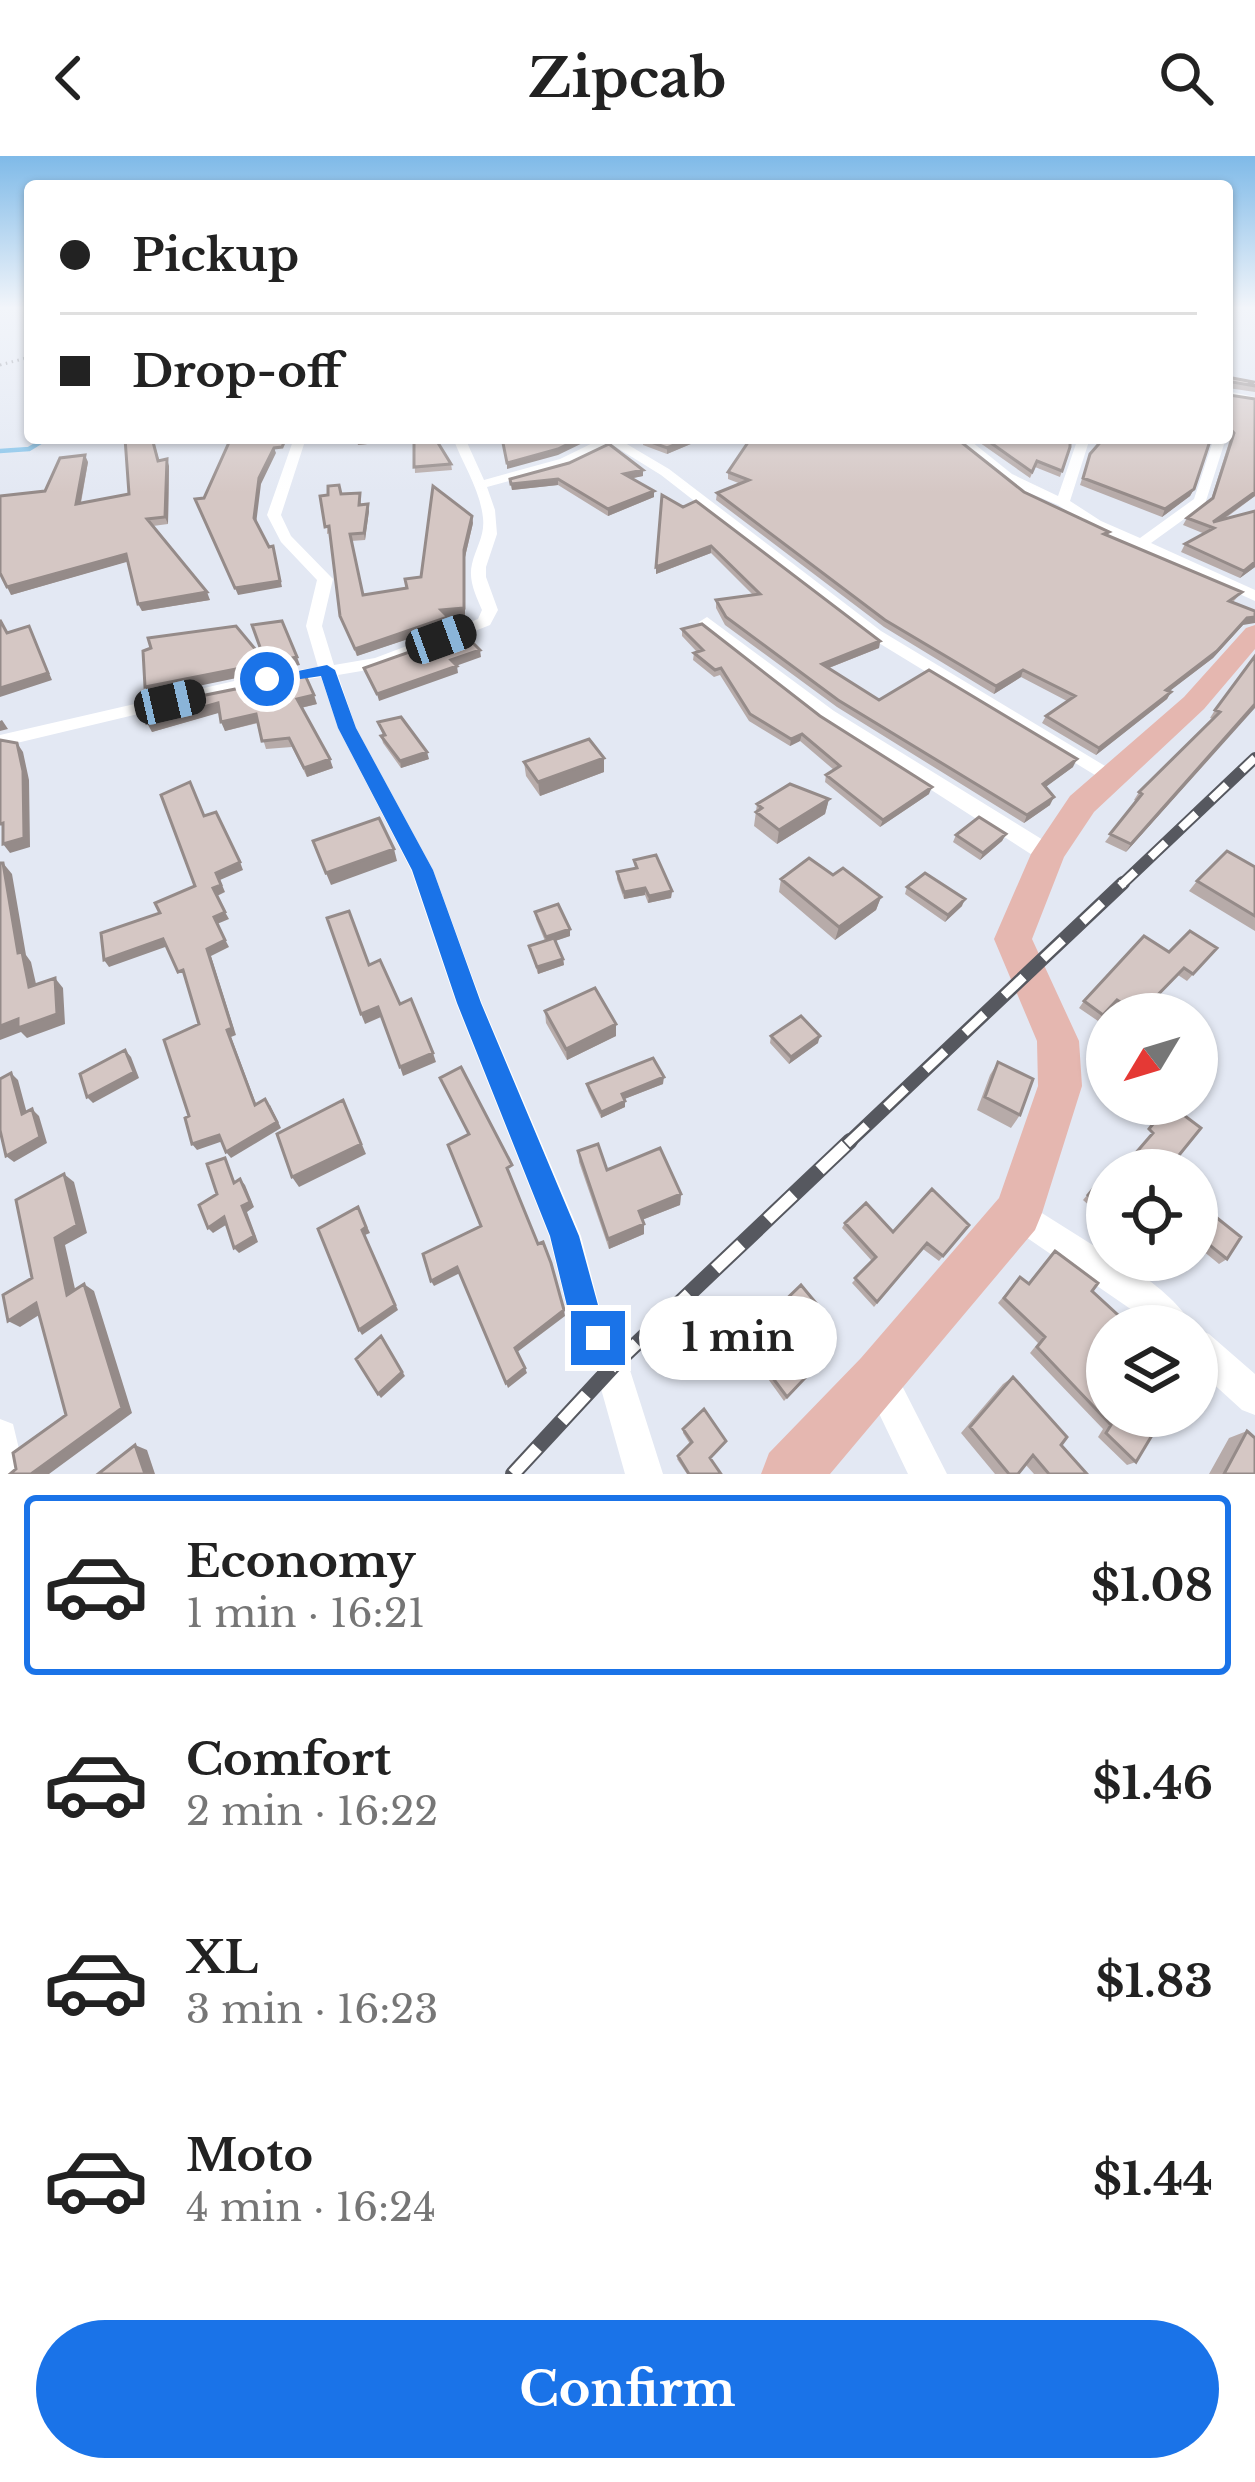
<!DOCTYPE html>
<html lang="en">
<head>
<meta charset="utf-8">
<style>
  :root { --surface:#fff; --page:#f6f6f6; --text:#222; --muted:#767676; --line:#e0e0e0; --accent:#1a73e8 }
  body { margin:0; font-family:"Libre Baskerville",serif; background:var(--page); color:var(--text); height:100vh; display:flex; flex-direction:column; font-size:45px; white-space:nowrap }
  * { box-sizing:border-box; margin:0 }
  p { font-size:39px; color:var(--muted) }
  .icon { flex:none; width:66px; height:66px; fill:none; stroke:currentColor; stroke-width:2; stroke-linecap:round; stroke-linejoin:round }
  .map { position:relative; height:1318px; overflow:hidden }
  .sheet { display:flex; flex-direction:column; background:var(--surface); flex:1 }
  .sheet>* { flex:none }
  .hud { position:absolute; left:24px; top:24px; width:1209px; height:264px; border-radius:12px; box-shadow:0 3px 9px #0004; display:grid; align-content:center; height:264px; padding:0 36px; background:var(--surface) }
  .needle { width:78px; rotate:232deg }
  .fabs { position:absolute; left:1086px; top:837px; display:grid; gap:24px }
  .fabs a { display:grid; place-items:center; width:132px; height:132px; border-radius:50%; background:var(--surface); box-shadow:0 3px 9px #0004; font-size:60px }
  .end { position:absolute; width:54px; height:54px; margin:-27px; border:15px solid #1a73e8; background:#fff; box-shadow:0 0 0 6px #fff }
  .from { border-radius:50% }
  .bubble { position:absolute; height:84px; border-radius:42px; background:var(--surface); box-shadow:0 3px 9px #0004; font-size:39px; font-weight:700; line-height:84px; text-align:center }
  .car { position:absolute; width:36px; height:72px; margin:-36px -18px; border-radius:15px; box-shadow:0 0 9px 3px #0007; background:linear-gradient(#222 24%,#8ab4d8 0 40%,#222 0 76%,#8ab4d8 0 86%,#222 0) }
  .hud b { display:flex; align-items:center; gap:42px; height:114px; font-size:45px }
  .hud b+b { border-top:3px solid var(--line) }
  .hud i { width:30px; height:30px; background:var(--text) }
  ul { padding:21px 0 0; list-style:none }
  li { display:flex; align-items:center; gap:36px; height:180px; margin:0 24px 18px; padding:0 12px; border:6px solid transparent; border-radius:12px }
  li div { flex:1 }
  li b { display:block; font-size:45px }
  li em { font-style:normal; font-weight:700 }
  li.active { border-color:var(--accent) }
  li>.icon { width:108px; height:108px; stroke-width:1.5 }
  .cta { display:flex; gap:24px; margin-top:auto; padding:24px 36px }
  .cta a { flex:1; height:138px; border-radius:72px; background:var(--accent); color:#fff; font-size:48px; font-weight:700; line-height:138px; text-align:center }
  header { display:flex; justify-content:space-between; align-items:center; height:156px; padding:0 36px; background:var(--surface); font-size:54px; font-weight:700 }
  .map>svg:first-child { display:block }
</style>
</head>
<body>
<header><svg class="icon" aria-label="back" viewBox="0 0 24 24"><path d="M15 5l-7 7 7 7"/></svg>Zipcab<svg class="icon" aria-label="search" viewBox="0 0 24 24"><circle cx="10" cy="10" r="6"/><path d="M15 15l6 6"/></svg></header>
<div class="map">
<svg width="1255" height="1318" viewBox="0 0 1255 1318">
  <rect width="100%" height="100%" fill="#e3e8f3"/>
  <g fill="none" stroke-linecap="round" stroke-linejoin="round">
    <path stroke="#83c2e9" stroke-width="4.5" d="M0 295 29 293 47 282"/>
    <path stroke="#8a8d95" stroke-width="3" stroke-dasharray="1.5 4.5" stroke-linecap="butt" d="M0 209 30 201"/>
    <path fill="#fff" fill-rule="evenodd" d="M1227 235 1255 241V247L1227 241Z
      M294 282H306L281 359 291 380 333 423 322 470 334 509 375 502 478 463 482 454C476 440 468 424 472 408 476 391 485 380 483 362 480 333 463 309 453 282H465L484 324 560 303 603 282H655L625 287 669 313 881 475 1125 622 1115 629 1108 627 869 481 661 319 611 288 568 309 487 331 495 354 497 378 486 411V421L498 454 490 469 385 511 338 519 356 572 433 714 482 847 581 1080 599 1149 629 1211 663 1318H625L596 1215 567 1153 549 1080 456 847 411 714 338 572 321 521 243 533 0 591V579L243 523 318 511 306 470 317 424 281 386 267 359Z
      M954 282H967L1012 318 1058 340 1078 282H1090L1070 345 1101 365 1140 382 1194 343 1214 282H1226L1205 348 1151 387 1255 434V445L1091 371 1058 349 1015 331Z
      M707 461 834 555 1056 692 1059 698 1056 704H1040L821 563 701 469 699 466Z
      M1018 1042 1107 1098V1104C1131 1105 1183 1148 1192 1170H1150L1132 1154 1007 1068 1003 1057 1007 1046Z
      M1197 1173 1209 1178 1255 1218V1259L1242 1254 1197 1213Z
      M880 1204 892 1210 947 1318H908L862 1222 868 1210Z
      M0 1263 13 1268 25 1318H0Z"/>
    <path fill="#e5b7b0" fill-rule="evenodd" d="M1255 469V493L1204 553 1094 656 1064 701 1032 783 1079 885 1082 930 1042 1057 1035 1074 830 1318H761L769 1297 861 1202 999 1042 1038 930 1037 885 994 783 1031 698 1070 640 1184 541 1246 472Z"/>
    <g stroke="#56585f" stroke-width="12">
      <path id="rail-far2" d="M1120 730 1255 602"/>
    </g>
    <g stroke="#56585f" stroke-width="14">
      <path id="rail-far1" d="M847 988 1123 727"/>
    </g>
    <g stroke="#56585f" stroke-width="16">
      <path id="rail" d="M513 1318 612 1211 850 985"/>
    </g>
    <use href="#rail-far2" stroke="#fff" stroke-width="8" stroke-dasharray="21" stroke-linecap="butt"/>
    <use href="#rail-far1" stroke="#fff" stroke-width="9" stroke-dasharray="27" stroke-linecap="butt"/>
    <use href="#rail" stroke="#fff" stroke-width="12" stroke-dasharray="36" stroke-linecap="butt"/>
  </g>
  <path fill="#b7aba9" d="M1227 221 1255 229V236L1228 232 1229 239 1255 243V340L1223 364 1255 411 1240 422 1181 396 1185 388 1205 378 1183 369 1187 362 1211 344 1230 283 1227 279Z
    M125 282H153L159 304 169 310 168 368 153 370 210 444 142 455 128 405 11 439 45 335 88 306 81 347 129 338Z
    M357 282H435L451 308 452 314 415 317 414 283 358 289Z
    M705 282 667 298 643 289V283L646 282Z
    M973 282H1070V291L1060 321 1035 311 1030 322Z
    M1090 298 1194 333 1190 340 1162 361 1080 329Z
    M643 314V320L632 322 654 341 608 360 558 329 512 334 510 323Z
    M728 316 1024 336 1109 376 1107 380 1242 436 1233 446 1243 469 1213 502 1169 535 1171 536 1167 543 1096 599 1042 567 1046 560 1067 545 1021 521 994 538 884 471 716 344 717 337 741 328 728 323Z
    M360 337 361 349 369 355 365 384 351 385 363 439 407 432 421 421 473 367 465 401V459L448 461 450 469 357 500 340 460 330 377 327 378 328 339Z
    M662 339 880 485 879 492 829 512 879 544 1073 611 1045 631 1050 649 1024 667 837 551 725 469 716 452V444L753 439 711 397 656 418Z
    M682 473 820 560 929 638 880 671 825 626 826 619 834 614 800 585 790 590 749 565 720 519 714 521 693 504 694 497 697 496 682 480Z
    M317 548 301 552 333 612 307 621 292 591 266 593 258 567 225 575 220 556 152 576 146 551Z
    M1215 554 1250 556 1126 696 1105 686 1136 645 1134 644 1139 636 1213 563 1210 562Z
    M378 566 429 603 401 612 383 587 381 580 383 579Z
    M604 602V616L540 640 526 620 524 606Z
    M829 643 825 658 777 688 754 670 757 648Z
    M1006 678 1002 685 980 704 953 686 956 679Z
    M634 704 672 735 671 742 648 747 645 739 624 743 617 723V716L635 712Z
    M1255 711V775L1189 735 1197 725Z
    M833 719 881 741 876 754 835 784 779 736 781 723Z
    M907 731 962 750 945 766 905 738Z
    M535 756 570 773V780L555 785 563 803 564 809 538 818 529 790 545 785 536 763Z
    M1217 792 1187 825 1178 819 1140 858H1122L1112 851 1098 865 1079 852 1084 845 1169 796Z
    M545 855 616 880 567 904 546 867Z
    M771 880 818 887 789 908 770 887Z
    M998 906 1020 959 1011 972 977 954 990 919Z
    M587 928H663L624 943 625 951 601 962 588 935Z
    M578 995 607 1014 681 1038 680 1049 642 1064 644 1078 609 1093 579 1006Z
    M1107 1016V1065L1083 1044Z
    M1212 1058 1227 1103 1219 1108 1197 1090V1074L1205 1064Z
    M845 1067 893 1076 969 1069 939 1105 923 1093 874 1151 852 1127 872 1105 842 1072Z
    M1055 1095 1092 1135 1107 1170V1260L1141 1271 1136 1306 1127 1309 1098 1281 1103 1273 1030 1197 1038 1187 998 1147 1020 1121 1028 1127Z
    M814 1151 782 1182 768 1164 770 1159Z
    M817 1196 798 1214 805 1222 784 1245 761 1213 763 1209Z
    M1013 1221 1061 1289 1087 1318H1034L1026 1309 1018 1318H995L961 1277 1003 1228Z
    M683 1273 726 1285 710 1303 721 1318H687L677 1303 690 1288 683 1277Z
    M1247 1275 1255 1318H1209L1229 1282Z"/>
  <path fill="#958b89" d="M372 282H415V283L358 289 357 284Z
    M580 282H593L558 299 507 313V307Z
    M691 282H705L667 298V292Z
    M274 292 276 297 261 328 256 368 254 362 259 322Z
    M85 299 88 306 79 355 76 348Z
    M167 303 169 310 168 368 165 361Z
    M643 314V320L624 324V318Z
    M558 323V329L512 334 511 328Z
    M1194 333 1190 340 1162 361 1165 353Z
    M654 335V341L608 360V353Z
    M1255 336V340L1209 373 1213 366Z
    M368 348 369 355 365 384 364 377Z
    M472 360 473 367 465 401V459L443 462 441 454 464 394Z
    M273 390 282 431 238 439 235 432Z
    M711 390V397L656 418V411Z
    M126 398 130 405 11 439 7 431Z
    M1255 406V411L1240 422 1244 415Z
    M207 436 210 444 142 455 138 448Z
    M448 461 450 469 357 500 355 493Z
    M1255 461V467L1243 469 1213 502 1162 541 1166 534 1247 462Z
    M29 470 52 524 0 541V532Z
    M880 485 879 492 821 515 822 508Z
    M480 494 481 501 453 511 451 504Z
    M297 501 300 509 150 540 145 531Z
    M457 510 458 517 379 545 377 538Z
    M1023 514 1021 521 994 538 996 530Z
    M1171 536 1167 543 1096 599 1099 592Z
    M314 539 317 548 300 552 297 543Z
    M218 547 222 556 152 576 147 567Z
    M1255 548V552L1126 696 1131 688Z
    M256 558 260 566 225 575 221 566Z
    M2 564 8 573 0 575V565Z
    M802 578 800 585 790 590 791 583Z
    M17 587 23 596 29 624 30 691 10 697 3 688Z
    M427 596 429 603 401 612 400 605Z
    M604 602V616L540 640 538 626Z
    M330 603 333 612 307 621 304 612Z
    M1077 603 1073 611 1039 636 1043 628Z
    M932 631 929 638 880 671 883 664Z
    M1054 641 1050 649 1024 667 1027 659Z
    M829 643 825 658 777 688 779 674Z
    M1006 678 1002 685 980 704 983 697Z
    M394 693 397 705 331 729 326 717Z
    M240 706 243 714 220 724 225 736 217 740 213 732 216 717Z
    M3 707 12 718 26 799 31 806 39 841 29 831 18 797Z
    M645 732V739L624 743V736Z
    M672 735 671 742 648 747 649 740Z
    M881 741 876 754 835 784 839 771Z
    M965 743 962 750 945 766 948 759Z
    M225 756 229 763 217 768 229 791 211 800 236 879 231 881 259 956 255 949 227 874 207 793 214 761Z
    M570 773V780L546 788V781Z
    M163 783 168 790 109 811 104 804Z
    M563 803 564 809 538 818 537 811Z
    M55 822 63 832 65 868 27 882 21 876 0 884V870L18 863Z
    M378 851 381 861 365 868 361 858Z
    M616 868V880L567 904 566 893Z
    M820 880 818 887 789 908 791 901Z
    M125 894 131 901 139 922 93 947 87 941Z
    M433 897 436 906 403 920 400 911Z
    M11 917 18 924 29 965 22 958Z
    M664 921 663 928 622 944V938Z
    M343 944 366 998 299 1031 292 1021Z
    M625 945V951L601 962V956Z
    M270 949 281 972 231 1002 226 996Z
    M32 953 39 960 47 987 14 1006 6 1000Z
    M219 979 223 985 197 994 192 988Z
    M64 1018 74 1026 87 1077 65 1089 78 1146 67 1139 55 1082Z
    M240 1023 245 1029 254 1051 247 1056 258 1086 239 1097 234 1092Z
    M681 1038 680 1049 639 1065V1055Z
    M358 1051 370 1077 365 1079 398 1154 362 1179 359 1174Z
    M224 1061 229 1067 213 1077 208 1072Z
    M644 1068V1078L609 1093 608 1083Z
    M457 1111 460 1117 434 1130 431 1125Z
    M84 1128 94 1135 132 1257 49 1318H31L122 1252Z
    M36 1147 47 1154 20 1171 8 1165Z
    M564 1154 565 1160 516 1197 515 1192Z
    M381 1180 405 1220 381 1242 378 1238Z
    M525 1212 527 1217 508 1232 506 1227Z
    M135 1289 147 1294 155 1318H145Z"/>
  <path fill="#d5c7c4" stroke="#958b89" stroke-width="3" d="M1227 221 1253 226 1249 228 1255 229V230L1227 225 1229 239 1255 243V336L1213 366 1255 355V406L1244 415 1185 388 1214 372 1187 362 1213 342 1234 277 1229 271H1227Z
    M125 282H152L158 305 167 303 165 361 147 363 207 436 138 448 126 398 7 431 0 417V340L45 335 60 302 85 299 76 348 129 338Z
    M231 282H286L282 291 274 292 259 322 254 362 269 391 273 390 280 425 235 432 195 343 204 342Z
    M414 282H435L451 308 414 311Z
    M502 282H580L558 293 507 307Z
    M646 282H691L667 292 643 283Z
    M751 282H956L1024 336 1109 376 1104 378 1242 436 1229 445 1255 455V461L1247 462 1217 495 1166 534 1171 536 1099 592 1046 560 1075 540 1023 514 996 530 885 464 717 337 749 324 728 316Z
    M984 282H1070V291L1062 315 1037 305 1032 316Z
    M1104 282H1211L1194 333 1165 353 1083 322 1090 298Z
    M609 288 643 314 624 318 654 335 608 353 558 323 511 328 510 323 569 307Z
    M339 329 341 338 360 337 359 349 368 348 364 377 350 378 363 439 407 432 405 423 421 421 433 330 472 360 464 394V452L441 454 448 461 355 493 340 460 329 370 325 371 320 340 328 339V330Z
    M662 339 683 351 696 345 880 485 822 508 879 544 929 514 1077 603 1043 628 1054 641 1027 659 838 544 726 461 716 444 760 438 711 390 656 411Z
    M0 464 7 477 29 470 48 517 0 532Z
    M282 465 297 501 145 531 143 495 151 492 148 482 236 470 265 505 252 469Z
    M702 468 820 560 932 631 883 664 826 619 840 610 802 578 791 583 750 558 721 512 715 514 694 497 703 494 682 473Z
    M463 477 480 494 451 504 457 510 377 538 364 512Z
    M1255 500V548L1131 688 1110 678 1142 638 1139 636 1220 556 1215 554Z
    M305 519 314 539 297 543 330 603 304 612 289 582 262 585 256 558 221 566 218 547 147 567 146 551Z
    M401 561 427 596 400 605 381 580 385 579 378 566Z
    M589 583 604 602 538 626 524 606Z
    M0 584 17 587 23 615 24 682 3 688V667L0 668Z
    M190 626 204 660 216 656 240 706 216 717 221 729 213 732 225 756 214 761 225 784 207 793 232 872 227 874 255 949 265 943 277 966 226 996 219 979 192 988 185 962 189 960 164 884 199 868 183 814 178 816 163 783 104 804 101 777 160 757 155 747 195 730 161 639Z
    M790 628 829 643 779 674 756 656 762 652 757 648Z
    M979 661 1006 678 983 697 956 679Z
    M379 662 394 693 326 717 313 685Z
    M1227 695 1255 711V760L1197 725Z
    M656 699 672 735 649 740 645 732 624 736 617 716 637 712 634 704Z
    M809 702 833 719 843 712 881 741 839 771 781 723Z
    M0 707H3L18 797 22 796 29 831 55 822 57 858 18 872V863L0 870Z
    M925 717 965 743 948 759 907 731Z
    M558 748 570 773 546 781 535 756Z
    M349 755 369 809 380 804 400 848 411 843 433 897 400 911 378 851 361 858 327 762Z
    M1190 775 1217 792 1193 818 1184 812 1139 858 1117 844 1103 859 1084 845 1144 780 1169 796Z
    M554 782 563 803 537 811 529 790Z
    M595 832 616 868 566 893 545 855Z
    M801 860 820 880 791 901 771 880Z
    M125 894 134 916 87 941 80 918Z
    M653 902 664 921 622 938 625 945 601 956 587 928Z
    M998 906 1033 923 1020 959 985 941Z
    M461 911 512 1009 507 1012 538 1088 543 1086 551 1107 564 1154 515 1192 525 1212 506 1227 457 1111 431 1125 423 1098 481 1070 448 989 469 978 440 922Z
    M11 917 22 958 32 953 40 981 6 1000 0 974V923Z
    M343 944 361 988 292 1021 277 978Z
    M1169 948 1201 972 1167 1014H1121L1153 977 1149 973Z
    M598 988 607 1014 660 992 681 1038 639 1055 644 1068 608 1083 578 995Z
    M225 1002 234 1027 240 1023 250 1046 242 1050 254 1080 234 1092 224 1061 208 1072 199 1049 217 1038 207 1008Z
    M1107 1016V1055L1088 1039Z
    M64 1018 77 1069 55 1082 67 1139 84 1128 122 1252 31 1318H10L16 1313 13 1297 66 1259 36 1147 8 1165 3 1139 32 1122 16 1044Z
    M932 1033 969 1069 943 1100 927 1087 877 1146 855 1122 876 1101 845 1067 866 1047 893 1076Z
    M358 1051 366 1071 362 1074 395 1149 359 1174 318 1073Z
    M1212 1058 1241 1081 1227 1103 1197 1079Z
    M1055 1095 1098 1127 1092 1135 1130 1170H1107V1260H1148L1141 1271 1151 1281 1136 1306 1106 1277 1111 1269 1037 1191 1045 1181 1004 1142 1020 1121 1029 1128Z
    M801 1129 816 1147 784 1177 770 1159Z
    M802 1170 820 1192 798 1213 805 1222 787 1241 763 1209Z
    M381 1180 402 1216 378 1238 356 1203Z
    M1013 1221 1067 1281 1061 1289 1087 1318H1049L1033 1299 1018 1318H1009L970 1271Z
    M704 1253 726 1285 710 1302 721 1318H689L678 1300 692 1286 683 1273Z
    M1247 1275 1255 1282V1318H1224Z
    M135 1289 145 1318H98Z"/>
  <linearGradient id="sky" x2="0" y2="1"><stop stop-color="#7fbae8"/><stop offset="0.45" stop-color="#f2f5fa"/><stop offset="1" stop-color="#f2f5fa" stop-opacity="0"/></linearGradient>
  <rect width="1255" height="337" fill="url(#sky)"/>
  <path fill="#1a73e8" d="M327 509 335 514 356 572 433 714 481 847 579 1080 598 1149 613 1182 609 1193 598 1198 586 1193 568 1154 550 1080 457 847 412 714 338 572 321 520 267 528 259 523Z"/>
</svg>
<div class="fabs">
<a><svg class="needle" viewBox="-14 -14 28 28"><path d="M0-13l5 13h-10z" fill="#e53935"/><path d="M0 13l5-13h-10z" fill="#767676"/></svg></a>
<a><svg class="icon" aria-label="locate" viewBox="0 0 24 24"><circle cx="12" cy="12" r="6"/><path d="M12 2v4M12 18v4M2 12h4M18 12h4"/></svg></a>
<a><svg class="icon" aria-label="layers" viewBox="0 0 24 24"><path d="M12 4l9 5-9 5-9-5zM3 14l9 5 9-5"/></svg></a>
</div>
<i class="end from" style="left:267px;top:523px"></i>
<i class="end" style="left:598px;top:1182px"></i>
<div class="bubble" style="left:639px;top:1140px;width:198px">1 min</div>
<i class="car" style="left:441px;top:483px;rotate:70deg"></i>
<i class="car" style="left:170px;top:546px;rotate:77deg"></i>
<div class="hud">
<b><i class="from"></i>Pickup</b>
<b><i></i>Drop-off</b>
</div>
</div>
<section class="sheet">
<ul>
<li class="active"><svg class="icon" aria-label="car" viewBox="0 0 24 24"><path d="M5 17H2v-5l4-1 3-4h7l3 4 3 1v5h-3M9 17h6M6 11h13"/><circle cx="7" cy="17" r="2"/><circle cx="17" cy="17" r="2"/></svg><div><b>Economy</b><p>1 min · 16:21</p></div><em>$1.08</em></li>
<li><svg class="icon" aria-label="car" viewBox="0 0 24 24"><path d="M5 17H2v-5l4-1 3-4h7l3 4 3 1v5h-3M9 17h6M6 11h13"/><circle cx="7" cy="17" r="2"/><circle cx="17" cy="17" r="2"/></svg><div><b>Comfort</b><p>2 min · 16:22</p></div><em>$1.46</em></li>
<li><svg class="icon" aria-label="car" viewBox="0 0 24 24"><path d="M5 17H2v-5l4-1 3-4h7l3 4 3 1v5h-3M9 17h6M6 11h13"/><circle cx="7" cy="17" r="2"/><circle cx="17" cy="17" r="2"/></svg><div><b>XL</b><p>3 min · 16:23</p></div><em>$1.83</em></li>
<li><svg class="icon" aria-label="car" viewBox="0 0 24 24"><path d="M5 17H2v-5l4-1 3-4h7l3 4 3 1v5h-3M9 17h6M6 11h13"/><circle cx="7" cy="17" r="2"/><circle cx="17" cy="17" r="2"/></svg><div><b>Moto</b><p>4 min · 16:24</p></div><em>$1.44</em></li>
</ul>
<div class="cta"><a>Confirm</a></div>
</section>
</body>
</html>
